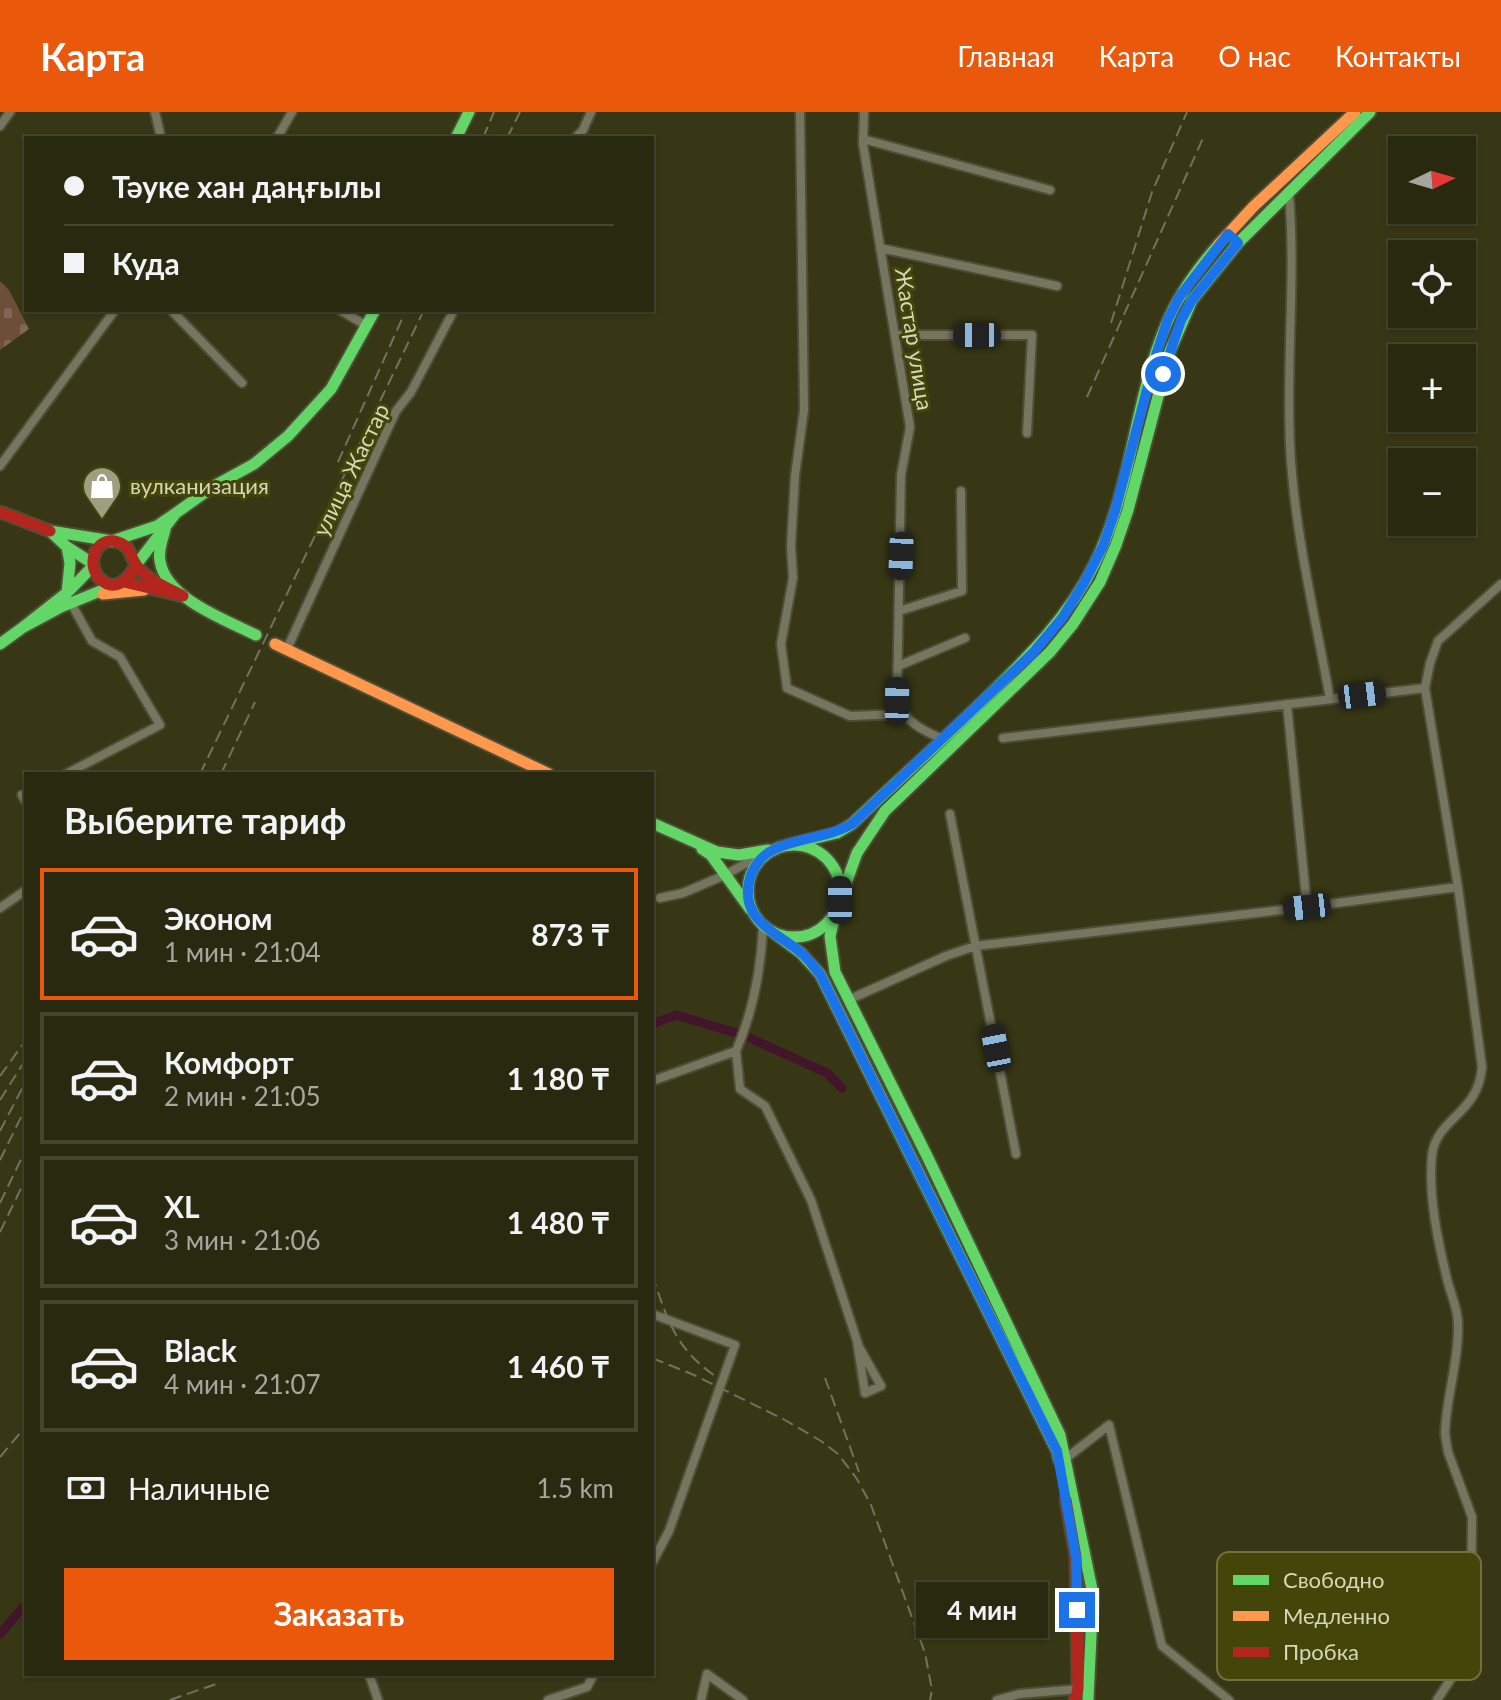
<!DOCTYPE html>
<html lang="ru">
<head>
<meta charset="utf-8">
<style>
  :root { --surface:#292910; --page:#313119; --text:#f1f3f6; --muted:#a5a69f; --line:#454530; --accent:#ea580c }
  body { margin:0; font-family:Lato,sans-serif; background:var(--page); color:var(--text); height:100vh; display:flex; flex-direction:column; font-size:30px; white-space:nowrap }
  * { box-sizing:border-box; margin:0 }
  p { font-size:26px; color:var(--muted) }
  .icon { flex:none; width:44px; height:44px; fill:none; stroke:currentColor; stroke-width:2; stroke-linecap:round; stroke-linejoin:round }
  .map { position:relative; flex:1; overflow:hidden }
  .drawer { position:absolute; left:24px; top:660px; width:630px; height:904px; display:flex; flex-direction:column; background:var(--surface); border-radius:0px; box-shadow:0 2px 6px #0004,0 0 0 2px var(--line) }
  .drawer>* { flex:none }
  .top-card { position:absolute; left:24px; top:24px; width:630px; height:176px; border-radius:0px; box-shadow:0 2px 6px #0004,0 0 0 2px var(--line); display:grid; align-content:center; height:176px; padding:0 40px; background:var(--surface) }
  .needle { width:52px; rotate:85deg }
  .tools { position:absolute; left:1388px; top:24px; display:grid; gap:16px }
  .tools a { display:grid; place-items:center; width:88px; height:88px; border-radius:0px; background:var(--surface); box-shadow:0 2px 6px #0004,0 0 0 2px var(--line); font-size:40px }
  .end { position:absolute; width:36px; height:36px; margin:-18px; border:10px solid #1a73e8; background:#fff; box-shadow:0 0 0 4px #fff }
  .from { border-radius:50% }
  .bubble { position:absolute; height:56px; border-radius:0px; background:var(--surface); box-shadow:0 2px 6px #0004,0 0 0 2px var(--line); font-size:26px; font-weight:700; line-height:56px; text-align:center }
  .car { position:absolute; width:24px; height:48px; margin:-24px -12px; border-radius:10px; box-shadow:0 0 6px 2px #0007; background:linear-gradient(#222 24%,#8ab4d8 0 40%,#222 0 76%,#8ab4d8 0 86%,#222 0) }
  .top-card b { display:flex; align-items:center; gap:28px; height:76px; font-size:30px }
  .top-card b+b { border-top:2px solid var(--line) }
  .top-card i { width:20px; height:20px; background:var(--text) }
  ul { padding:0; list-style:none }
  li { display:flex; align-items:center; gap:24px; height:132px; margin:0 16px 12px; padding:0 24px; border:4px solid var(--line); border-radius:0px }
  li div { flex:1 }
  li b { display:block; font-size:30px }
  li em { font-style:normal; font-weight:700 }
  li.selected { border-color:var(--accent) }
  li>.icon { width:72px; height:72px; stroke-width:1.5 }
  h2 { padding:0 40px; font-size:36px; line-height:96px }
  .pay { display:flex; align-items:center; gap:20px; height:88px; padding:0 40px; font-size:30px }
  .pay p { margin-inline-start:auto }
  .button { display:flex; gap:16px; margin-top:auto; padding:16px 40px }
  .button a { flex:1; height:92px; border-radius:0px; background:var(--accent); color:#fff; font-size:32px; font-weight:700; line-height:92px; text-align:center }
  header { display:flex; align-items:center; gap:48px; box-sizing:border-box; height:112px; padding:0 40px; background:var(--accent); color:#fff }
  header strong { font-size:38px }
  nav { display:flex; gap:44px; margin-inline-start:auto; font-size:28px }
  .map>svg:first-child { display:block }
</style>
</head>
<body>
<header>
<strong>Карта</strong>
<nav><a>Главная</a><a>Карта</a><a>О нас</a><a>Контакты</a></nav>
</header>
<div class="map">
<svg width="1501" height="1588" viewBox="0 0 1501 1588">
  <defs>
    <pattern id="cemetery-stones" width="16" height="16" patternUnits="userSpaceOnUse" patternTransform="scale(2)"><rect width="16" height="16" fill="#6d4e39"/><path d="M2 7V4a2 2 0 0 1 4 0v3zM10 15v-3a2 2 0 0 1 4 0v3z" fill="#816754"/></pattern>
  </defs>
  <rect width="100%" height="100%" fill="#373716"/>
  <path fill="url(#cemetery-stones)" d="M0 169 9 178 29 217 0 238Z"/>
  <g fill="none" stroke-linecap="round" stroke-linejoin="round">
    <path stroke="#43152b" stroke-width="9" d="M652 912 676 903 743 923 827 961 842 976
      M0 1522 26 1492"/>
    <g stroke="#4e4e37" stroke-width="12">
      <path id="street" d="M155 0 161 26
        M800 0 804 298 795 364 791 434 793 466 781 532 787 576 850 604 902 602
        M864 0 863 32 910 315 901 363 897 589C904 609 923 619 943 627
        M0 14 10 0
        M277 26 292 0
        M575 26 583 18 591 0
        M863 27 1050 78
        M1289 81C1296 165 1286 249 1290 333 1294 418 1315 503 1330 587
        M880 136 1057 174
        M171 198 242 271
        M340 198 367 214
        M895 223H1032L1027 321
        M0 354 115 198
        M899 499 962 479 961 379
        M287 537 396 299 411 280 454 198
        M898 554 965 526
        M1287 592 1307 795
        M1003 626 1425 576
        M66 662 160 613 120 545 92 529 71 491
        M26 682 22 683 26 690
        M950 702 1016 1042
        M660 786 683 781 725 763 759 744
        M0 796 26 778
        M848 888 946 844 975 834 1307 795 1458 775
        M736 939 740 977 765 994 811 1088 859 1235 881 1274 865 1281 857 1229
        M652 969 736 939C753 900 761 857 763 814
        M652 1202 735 1233 669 1419 652 1451
        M1065 1347 1109 1313 1162 1534 1229 1588
        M369 1562 378 1588
        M548 1588 587 1575 594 1562
        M701 1588 707 1562 743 1588
        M997 1588 1019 1582 1080 1577
        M1437 1588 1470 1538 1471 1512 1472 1405 1448 1340 1445 1322C1446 1285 1459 1250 1458 1212 1458 1198 1452 1185 1448 1171 1438 1130 1428 1084 1432 1043 1437 1005 1478 1003 1482 955L1458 775 1425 576 1430 551 1438 529 1501 472"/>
    </g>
    <g stroke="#4e4e37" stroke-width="15">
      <path id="fast" d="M456 26 469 0
        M176 401 214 374 254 352 288 324 331 277 375 198
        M165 418C162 428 158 439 160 449 166 487 226 508 256 523
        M67 435 70 451 67 481
        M92 451 67 435 50 419 112 429 157 414 176 401 136 453
        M92 455 69 479 22 516 61 495 115 473
        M0 532 22 516
        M652 711 717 740 739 743 768 738
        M748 779a46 46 0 1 1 92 0a46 46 0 1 1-92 0Z
        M787 733 837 721 852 712C896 670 941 630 985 587 1027 546 1069 505 1095 451 1132 376 1134 290 1166 213 1178 183 1198 156 1219 132
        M702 737 711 743 750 797
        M840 788 857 741 885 699 1050 540 1073 512 1100 470 1116 433 1128 398 1170 239 1192 188 1238 131 1370 0
        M836 799 830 824 835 860 928 1046 1060 1323 1093 1482 1088 1588
        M774 821 801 841 820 862 1057 1339 1059 1348"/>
    </g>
    <g stroke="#4e4e37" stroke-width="15">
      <path id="slow" d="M1219 132 1253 95 1355 0
        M103 482 144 478
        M275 532 549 662"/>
    </g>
    <g stroke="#4e4e37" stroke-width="15">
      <path id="jam" d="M0 400 50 419
        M124 470 183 484C168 476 147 468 137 454 130 445 131 434 118 430 97 423 85 451 99 466 115 482 128 468 136 453
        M1066 1388 1076 1445 1078 1577 1075 1588"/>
    </g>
    <use href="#street" stroke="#757560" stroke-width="8"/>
    <use href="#fast" stroke="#63d668" stroke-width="11"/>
    <use href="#slow" stroke="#ff974d" stroke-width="11"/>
    <use href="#jam" stroke="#b3261e" stroke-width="11"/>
    <path stroke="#72735d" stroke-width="2" stroke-dasharray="12 6" stroke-linecap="butt" d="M483 26 494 0
      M507 26 520 0
      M1111 211 1152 80 1187 0
      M1087 285 1204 24
      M338 350 406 198
      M200 662 424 198
      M221 662 255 590
      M0 964 26 928
      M0 988 26 947
      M0 1019 26 969
      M0 1048 26 995
      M0 1091 26 1037
      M0 1120 26 1066
      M652 1163C668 1208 674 1235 715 1264
      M652 1246 694 1263 783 1307 821 1329 838 1342 857 1367 871 1393 925 1541 932 1578 930 1588
      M825 1266 859 1360
      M0 1345 26 1314
      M170 1588 219 1571"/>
  </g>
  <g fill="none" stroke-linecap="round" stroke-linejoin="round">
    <path stroke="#1a73e8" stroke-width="10" d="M1077 1498 1076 1445 1057 1339 820 862C813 854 807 845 799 839 772 818 737 805 751 763 755 752 764 742 775 737 800 725 828 726 852 712L1033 541 1063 505 1084 471 1103 434 1115 399 1157 240 1168 207 1180 184 1228 122 1238 131 1192 188 1181 208 1163 262"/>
  </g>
  <defs>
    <g id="shop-pin" transform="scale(2)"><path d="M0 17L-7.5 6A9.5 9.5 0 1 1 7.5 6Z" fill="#9e9f81" stroke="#444508"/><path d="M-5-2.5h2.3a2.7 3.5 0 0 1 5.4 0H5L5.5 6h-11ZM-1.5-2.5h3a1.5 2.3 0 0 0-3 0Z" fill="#fff"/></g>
  </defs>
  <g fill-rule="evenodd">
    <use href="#shop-pin" x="102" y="374"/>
  </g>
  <g text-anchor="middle" stroke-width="6" stroke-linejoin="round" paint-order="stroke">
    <g font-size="22" fill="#d5d7ba" stroke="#444508">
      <text transform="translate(914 227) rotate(81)" y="8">Жастар улица</text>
      <text transform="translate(351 358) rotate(-64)" y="8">улица Жастар</text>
    </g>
    <g font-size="22" fill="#d5d7ba" stroke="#444508" text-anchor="start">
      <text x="130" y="382">вулканизация</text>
    </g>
  </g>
  <rect x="1217" y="1440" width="264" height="128" rx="12" fill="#444508" stroke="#70713d" stroke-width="2"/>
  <rect x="1233" y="1463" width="36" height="10" fill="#63d668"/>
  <rect x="1233" y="1499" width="36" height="10" fill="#ff974d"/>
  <rect x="1233" y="1535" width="36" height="10" fill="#b3261e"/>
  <g font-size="22" fill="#d5d7ba">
    <text x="1283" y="1476">Свободно</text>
    <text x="1283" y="1512">Медленно</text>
    <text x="1283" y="1548">Пробка</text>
  </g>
</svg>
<div class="tools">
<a><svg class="needle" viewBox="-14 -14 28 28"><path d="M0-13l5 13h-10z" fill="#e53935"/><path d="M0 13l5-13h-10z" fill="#a5a69f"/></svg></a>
<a><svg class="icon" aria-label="locate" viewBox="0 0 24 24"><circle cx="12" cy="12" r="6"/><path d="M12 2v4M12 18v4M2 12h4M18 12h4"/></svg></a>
<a>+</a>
<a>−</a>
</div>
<i class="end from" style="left:1163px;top:262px"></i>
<i class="end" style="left:1077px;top:1498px"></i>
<div class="bubble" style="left:916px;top:1470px;width:132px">4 мин</div>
<i class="car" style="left:977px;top:223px;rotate:270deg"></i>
<i class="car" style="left:901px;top:444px;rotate:182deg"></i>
<i class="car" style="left:1362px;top:583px;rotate:83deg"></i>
<i class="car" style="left:897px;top:589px;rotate:1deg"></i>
<i class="car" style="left:840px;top:788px;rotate:0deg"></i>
<i class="car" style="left:1307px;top:795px;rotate:264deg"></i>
<i class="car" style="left:996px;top:936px;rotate:349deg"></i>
<div class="top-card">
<b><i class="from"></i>Тәуке хан даңғылы</b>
<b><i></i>Куда</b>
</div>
<section class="drawer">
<h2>Выберите тариф</h2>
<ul>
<li class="selected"><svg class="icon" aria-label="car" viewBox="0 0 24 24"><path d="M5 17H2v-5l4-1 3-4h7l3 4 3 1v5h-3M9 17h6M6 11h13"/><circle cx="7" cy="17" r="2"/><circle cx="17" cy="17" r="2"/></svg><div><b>Эконом</b><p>1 мин · 21:04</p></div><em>873 ₸</em></li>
<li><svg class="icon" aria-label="car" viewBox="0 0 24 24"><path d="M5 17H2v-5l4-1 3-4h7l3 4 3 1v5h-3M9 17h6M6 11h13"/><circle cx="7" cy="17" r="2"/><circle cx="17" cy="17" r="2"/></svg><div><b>Комфорт</b><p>2 мин · 21:05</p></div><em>1 180 ₸</em></li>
<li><svg class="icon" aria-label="car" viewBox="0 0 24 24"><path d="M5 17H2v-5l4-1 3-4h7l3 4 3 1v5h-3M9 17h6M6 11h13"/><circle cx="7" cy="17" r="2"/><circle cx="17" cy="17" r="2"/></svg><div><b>XL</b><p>3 мин · 21:06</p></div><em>1 480 ₸</em></li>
<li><svg class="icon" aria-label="car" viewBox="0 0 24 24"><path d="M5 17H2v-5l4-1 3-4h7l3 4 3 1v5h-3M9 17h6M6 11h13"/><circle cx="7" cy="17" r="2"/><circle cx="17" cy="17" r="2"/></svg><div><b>Black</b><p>4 мин · 21:07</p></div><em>1 460 ₸</em></li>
</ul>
<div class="pay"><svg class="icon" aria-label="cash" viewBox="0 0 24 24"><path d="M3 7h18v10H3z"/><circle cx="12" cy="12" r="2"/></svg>Наличные<p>1.5 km</p></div>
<div class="button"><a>Заказать</a></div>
</section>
</div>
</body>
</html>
